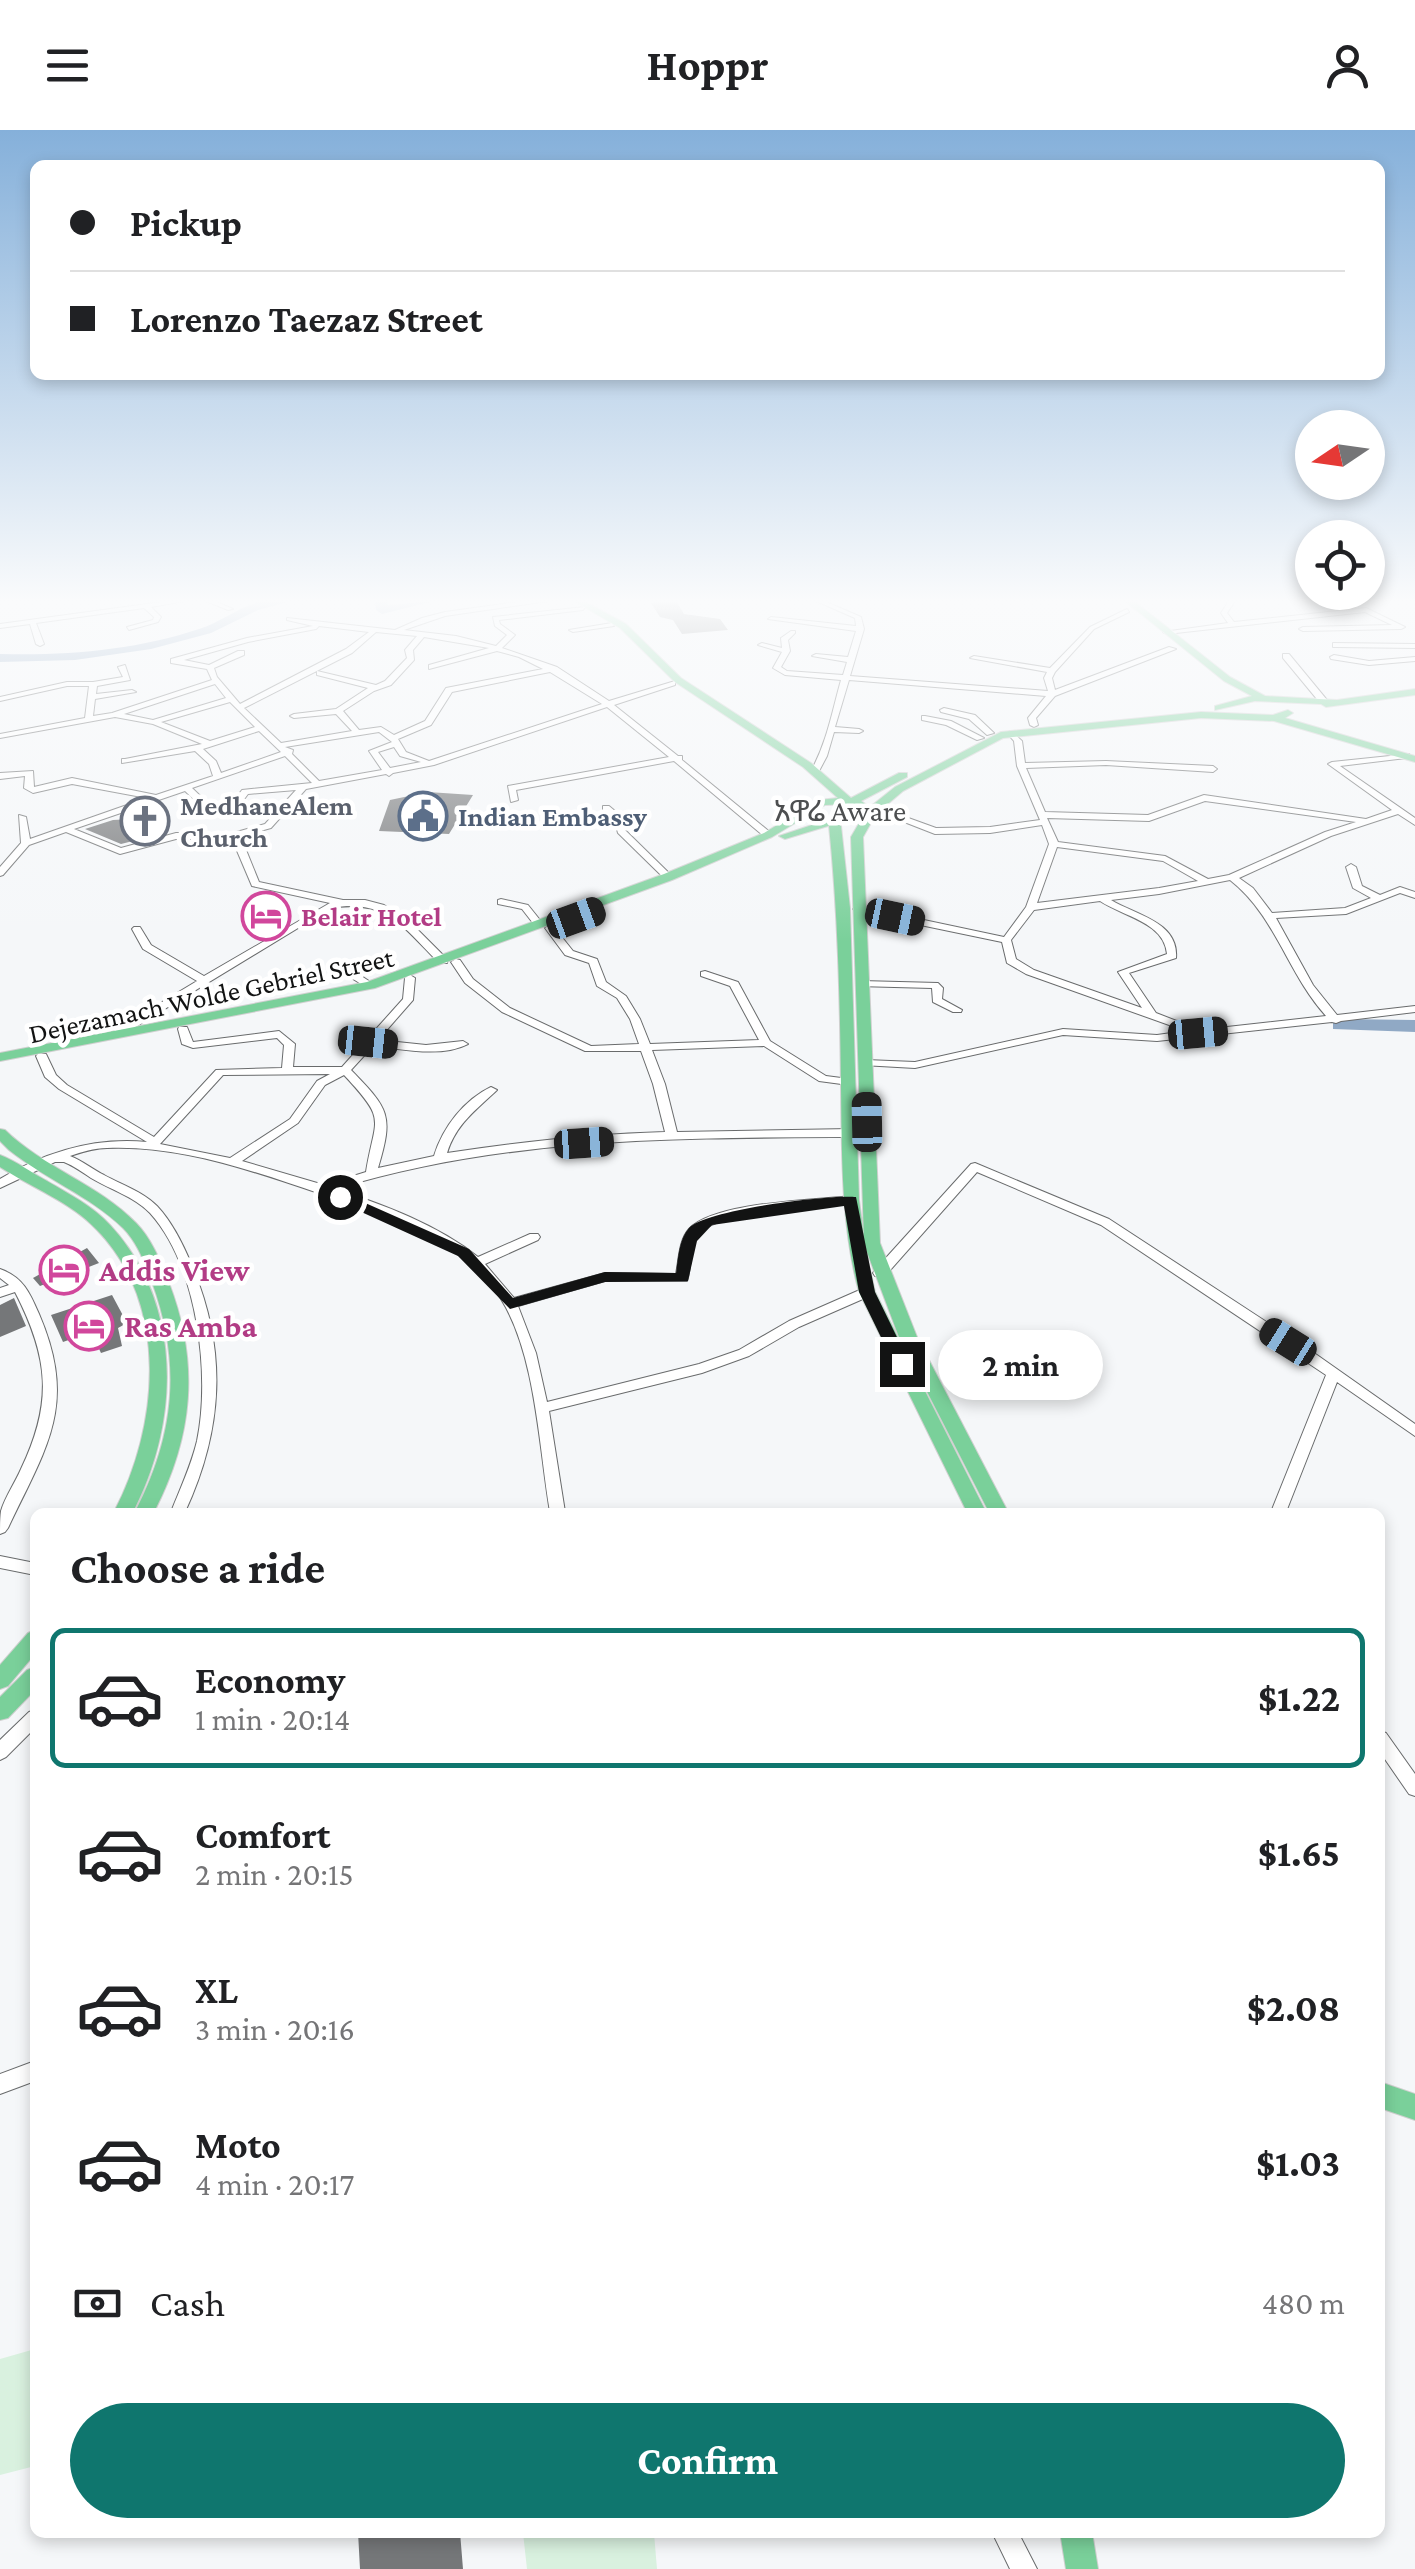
<!DOCTYPE html>
<html lang="en">
<head>
<meta charset="utf-8">
<style>
  :root { --surface:#fff; --page:#f2f2f2; --text:#202124; --muted:#757577; --line:#e0e0e0; --accent:#0f766e }
  body { margin:0; font-family:"Crimson Pro","Noto Sans Ethiopic",serif; background:var(--page); color:var(--text); height:100vh; display:flex; flex-direction:column; font-size:38px; white-space:nowrap }
  * { box-sizing:border-box; margin:0 }
  p { font-size:32px; color:var(--muted) }
  .icon { flex:none; width:55px; height:55px; fill:none; stroke:currentColor; stroke-width:2; stroke-linecap:round; stroke-linejoin:round }
  .map { position:relative; flex:1; overflow:hidden }
  .drawer { position:absolute; left:30px; top:1378px; width:1355px; height:1030px; display:flex; flex-direction:column; background:var(--surface); border-radius:15px; box-shadow:0 5px 15px #0003 }
  .drawer>* { flex:none }
  .hud { position:absolute; left:30px; top:30px; width:1355px; height:220px; border-radius:15px; box-shadow:0 5px 15px #0003; display:grid; align-content:center; height:220px; padding:0 40px; background:var(--surface) }
  .needle { width:65px; rotate:257deg }
  .tools { position:absolute; left:1295px; top:280px; display:grid; gap:20px }
  .tools a { display:grid; place-items:center; width:90px; height:90px; border-radius:50%; background:var(--surface); box-shadow:0 5px 15px #0003; font-size:50px }
  .end { position:absolute; width:45px; height:45px; margin:-22px; border:12px solid #121313; background:#fff; box-shadow:0 0 0 5px #fff }
  .from { border-radius:50% }
  .bubble { position:absolute; height:70px; border-radius:35px; background:var(--surface); box-shadow:0 5px 15px #0003; font-size:32px; font-weight:700; line-height:70px; text-align:center }
  .car { position:absolute; width:30px; height:60px; margin:-30px -15px; border-radius:12px; box-shadow:0 0 8px 2px #0007; background:linear-gradient(#222 24%,#8ab4d8 0 40%,#222 0 76%,#8ab4d8 0 86%,#222 0) }
  .hud b { display:flex; align-items:center; gap:35px; height:95px; font-size:38px }
  .hud b+b { border-top:2px solid var(--line) }
  .hud i { width:25px; height:25px; background:var(--text) }
  ul { padding:0; list-style:none }
  li { display:flex; align-items:center; gap:30px; height:140px; margin:0 20px 15px; padding:0 20px; border:5px solid transparent; border-radius:15px }
  li div { flex:1 }
  li b { display:block; font-size:38px }
  li em { font-style:normal; font-weight:700 }
  li.current { border-color:var(--accent) }
  li>.icon { width:90px; height:90px; stroke-width:1.5 }
  h2 { padding:0 40px; font-size:45px; line-height:120px }
  .pay { display:flex; align-items:center; gap:25px; height:110px; padding:0 40px; font-size:38px }
  .pay p { margin-inline-start:auto }
  .cta { display:flex; gap:20px; margin-top:auto; padding:20px 40px }
  .cta a { flex:1; height:115px; border-radius:60px; background:var(--accent); color:#fff; font-size:40px; font-weight:700; line-height:115px; text-align:center }
  header { display:flex; justify-content:space-between; align-items:center; height:130px; padding:0 40px; background:var(--surface); font-size:45px; font-weight:700 }
  .map>svg:first-child { display:block }
</style>
</head>
<body>
<header><svg class="icon" aria-label="menu" viewBox="0 0 24 24"><path d="M4 6h16M4 12h16M4 18h16"/></svg>Hoppr<svg class="icon" aria-label="person" viewBox="0 0 24 24"><circle cx="12" cy="8" r="4"/><path d="M4 21q1-7 8-7t8 7"/></svg></header>
<div class="map">
<svg width="1415" height="2439" viewBox="0 0 1415 2439">
  <rect width="100%" height="100%" fill="#f5f7f9"/>
  <path fill="#d9f1df" d="M35 2219V2336L0 2345V2229Z
    M523 2403H654L657 2439H527Z"/>
  <g fill="none" stroke-linecap="round" stroke-linejoin="round">
    <path fill="#90a9c5" fill-rule="evenodd" d="M262 471H291L258 480 211 503 151 519 75 530 0 532V524C66 526 136 520 199 499 221 492 240 476 262 471Z
      M375 471H387L388 475 434 471 382 484 376 480Z
      M1340 889 1415 890V902L1333 899V891Z"/>
  </g>
  <path fill="#757779" d="M676 471 684 484 720 489 728 500 682 504 673 490 660 487 651 473Z
    M428 662 473 665 449 704 379 701 390 670Z
    M131 689 134 698 153 699 145 708 121 714 85 699 113 690Z
    M87 1118 99 1133 40 1156 33 1148Z
    M112 1165 127 1193 118 1198 122 1216 101 1223 91 1202 63 1212 51 1185Z
    M14 1168 26 1196 0 1207V1175Z
    M358 2402H460L463 2439H360Z"/>
  <g fill="none" stroke-linecap="round" stroke-linejoin="round">
    <g stroke="#696b6c" stroke-width="2">
      <path id="minor" d="M169 471H185L151 477 161 487 158 492 129 500 127 497 153 490 154 487 144 478 36 493 44 514 40 516 36 514 30 494 0 498V494Z
        M206 471H214L233 479 228 480Z
        M525 471H548L445 486 404 500 456 506 496 516 507 505 495 496 493 487 585 477 583 480 499 490 500 494 515 505 502 518 557 537 609 571 675 551V555L614 575 678 626H682V630L771 703V707H765L674 631 516 660 518 670 511 672 508 656 669 627 607 577 434 635 393 643 389 646 386 644 306 659 271 698 235 708 244 715 259 752 343 770H365L384 775 410 792 447 829V833H439C404 798 386 768 331 778L117 908H109V904L197 851 143 819 132 799 134 797H140L151 815 204 846 330 773 252 756 235 716 225 709H176L120 724 66 702 29 715 3 745 0 746V737L21 713 19 685 26 687 30 709 147 668 72 654 33 663 24 658 25 646 0 649V643L33 641 34 657 72 648 156 665 213 646 209 634 195 621 122 633V629H125L202 614 153 594 115 587 0 608V604L85 588 89 556H67L0 571V567L67 552H93L123 547 118 537 125 535 130 550 97 556 96 564 132 560 136 562 95 569 93 586 112 583 212 550 207 539 171 533V529L247 508 313 496 287 490V488L395 500 422 488 445 482ZM319 496 369 502 346 519 240 574 217 547 214 538 244 525V521H238L209 535 184 530 248 512 316 499ZM376 502 417 506 405 520 407 528 385 551 376 555 317 541V545L368 558 336 579 294 584 290 586 294 588 336 584 352 601 281 613 244 578 352 523ZM424 507 489 518 429 535V539L497 521 519 527 543 539 446 558 425 591 394 605 381 597 359 600 343 581 374 561 391 555 414 530 413 520ZM550 542 602 574 429 631 406 622 398 609 431 595 452 562ZM215 554 226 568 153 590 124 584ZM230 572 255 597 210 611 161 592ZM259 601 281 622 221 643 216 631 203 619ZM379 602 392 612 369 621 382 640 319 651 292 624 293 620 285 617ZM394 617 400 626 421 632 390 638 378 622ZM285 626 312 653 242 660 228 678H213L192 658ZM296 660 265 694 233 703H176L121 718 74 699 185 661 208 683 231 684 234 683 248 664Z
        M816 471H824L861 487 864 499 850 546 1048 561 1044 548 1047 542 970 528 974 526 1050 538 1090 497 1127 479 1129 482 1094 499 1055 542 1052 548 1055 560 1169 517 1176 519 1055 566 1036 588 1038 595 1034 597 1030 595 1028 588 1046 566 849 550 835 597 859 599 863 601 859 603 834 602 827 626 818 643 815 644 811 641C827 612 832 582 841 550L785 545 773 538 782 522 758 515 762 513 782 518 781 508 791 501H795V503L788 510 790 521 781 537 787 541 843 545 847 532 812 526 816 524 848 527 856 501 768 489 771 487 856 496 855 488Z
        M1229 471H1235L1227 483 1234 492 1366 478 1405 497 1401 499 1303 501 1299 499 1303 497 1392 495 1365 482 1167 504 1163 502 1228 493 1221 483Z
        M612 493 614 496 573 502 569 500Z
        M1333 513 1415 514V518L1336 517H1333Z
        M1283 524H1289L1327 570V574H1321L1283 528Z
        M1334 525 1369 531 1415 527V531L1369 535 1331 529 1330 527Z
        M944 578 975 585 994 603 987 605 969 589 941 582 940 580Z
        M925 586 951 591 984 608 977 610 946 595 922 590V586Z
        M1011 601 1022 611 1025 633 1106 631 1213 636 1217 639 1213 642 1106 635 1026 638 1045 682 1148 685 1204 665 1366 689 1392 680 1328 634 1332 632 1409 624V628H1406L1340 636 1415 688V695L1398 684 1331 706 1239 748 1253 758 1272 783 1345 778 1371 768 1353 758 1346 737 1351 734 1356 737 1362 756 1380 765 1400 757 1415 762V768L1400 763 1346 784 1276 788 1313 855 1337 885 1415 876V882L1341 891 1336 893 1332 892 1157 911 1063 905 915 938 862 935V931L866 930 915 932 1063 899 1157 905 1186 901 1026 844 1007 833 1002 812 858 782 853 779 858 776 1004 807 1026 777 1049 714 1042 695 990 703 935 704 871 679 878 677 936 698 990 697 1040 690 1017 636 1014 611 1007 603ZM1205 671 1356 692 1325 702 1229 745 1208 749 1165 726 1058 712 1047 688 1149 691ZM1057 717 1163 731 1198 751 1159 758 1037 773ZM1230 750C1276 786 1287 843 1326 886L1200 900 1156 883 1129 843 1176 828C1179 792 1136 785 1111 770L1159 764ZM1100 771C1124 787 1164 792 1167 824L1118 842 1142 878 1034 840 1016 829 1011 810 1034 780Z
        M603 676H609L621 686 625 700 671 745V749H665L618 703 614 689 603 680Z
        M501 769 528 775 544 795 536 797 522 779 498 774V770Z
        M550 795 553 796 573 821 597 829 606 852 626 866 640 889 650 914 759 910 730 856 701 846V842L705 841 738 852 770 911 826 946 849 949 855 952 849 955 819 951 764 916 652 920 665 954 677 1002 851 999 857 1003 851 1007C677 1008 504 1007 336 1059 384 1075 438 1095 478 1127L530 1104H538L540 1107 538 1110 485 1134 514 1168 605 1143 676 1144C679 1129 679 1110 689 1099 714 1072 814 1070 851 1066L857 1070 851 1074C819 1077 716 1080 698 1105 689 1117 692 1137 687 1151H605L518 1176 536 1223 547 1272 699 1234 739 1220 789 1191 862 1159H872L874 1162 872 1165 799 1197 749 1226 702 1243 549 1281 565 1382H550C539 1318 536 1225 501 1169 463 1109 383 1085 321 1064 254 1041 180 1015 107 1018 94 1018 82 1022 70 1026 83 1031 92 1039 104 1045 122 1055 142 1061 157 1076 172 1092 184 1116 192 1136 228 1221 223 1300 185 1382H171C180 1359 191 1336 197 1311 211 1244 197 1135 150 1083 133 1066 111 1060 91 1048 82 1042 74 1036 64 1032H55L0 1058V1049C45 1022 95 1007 147 1012L59 959 45 947 36 926 38 924H46L56 945 67 955 154 1007 216 940 282 938 284 915 277 908 193 918 182 914 178 899 179 897H187L193 912 279 901 295 914 293 937H342L403 869 405 848 410 845 415 848 413 870 378 910 426 915 463 911 468 914C441 928 402 919 373 916L351 940C389 979 394 985 378 1038L434 1026C443 997 464 970 491 957L497 960C476 980 456 994 447 1023 519 1012 592 1004 665 1002L653 954 641 921H585L502 882 465 853 451 832 456 829 460 830 473 849 510 878 591 916 639 914 630 889 617 868 597 856 589 833 565 825 545 798ZM330 944 317 951 290 989 230 1028 160 1014 223 945ZM344 945C388 992 375 986 366 1042L324 1055 242 1031 298 993 325 955Z
        M336 831 340 832 375 855 374 857H366L332 836 331 834Z
        M861 851 938 853 943 858 942 869 962 880 961 882H953L933 872 932 858 857 856 856 854Z
        M975 1033 1109 1089 1317 1225 1415 1294V1306L1337 1252 1286 1382H1271L1326 1245 1101 1095 977 1042 885 1146H875L873 1143 875 1140 971 1034Z
        M0 1139C23 1147 30 1163 39 1184 78 1275 47 1316 8 1398L5 1402 0 1404C0 1397 0 1388 1 1381 5 1367 15 1353 21 1339 53 1272 49 1228 15 1162L0 1167V1158L9 1155 0 1148Z
        M0 1426 35 1433V1445L0 1438Z
        M35 1580V1598L6 1627 0 1630V1610L29 1582Z
        M1380 1601 1386 1603 1415 1644V1666L1409 1664 1380 1622Z
        M35 1931V1951L0 1964V1944Z
        M992 2402H1018L1037 2439H1010Z"/>
    </g>
    <g stroke="#d0d0d0" stroke-width="2">
      <path id="major" d="M574 471H584L626 494 681 548 811 633 851 668 899 643H907V647L861 671 870 677 895 657 1001 602 1201 582 1273 585 1288 580 1293 583 1285 588 1415 626V632L1274 591 1201 588 1003 608 903 661 876 684 863 707 880 1113 917 1207 1008 1382H989L899 1207 864 1114 875 1162 986 1382H967L859 1162C841 1095 842 1026 841 956 840 869 838 783 829 696L835 693 841 696 850 778 859 1070 864 1109 851 707 865 683 851 674 825 675 772 707 672 750 375 858 0 931V923L367 852 664 744 764 703 819 670 838 668 803 637 675 552 620 498Z
        M1125 471H1134L1230 547 1265 566 1337 570 1415 559V565L1326 577 1321 574 1255 571 1215 580V576L1252 566 1224 551Z
        M824 691 830 694 828 696 785 709 779 706Z
        M0 999 5 1000C44 1038 98 1054 136 1093 152 1109 161 1133 169 1153 200 1234 193 1306 154 1382H135C175 1305 182 1234 152 1152 145 1134 138 1113 123 1098 90 1066 45 1049 9 1020L0 1011Z
        M0 1025C16 1031 32 1043 47 1051 69 1064 93 1076 110 1095 183 1174 180 1291 133 1382H114C159 1296 170 1175 97 1100 71 1072 32 1058 0 1037Z
        M35 1500V1524L8 1556 0 1559V1535L28 1503Z
        M35 1537V1560L8 1588 0 1590V1567L27 1540Z
        M1380 1952 1415 1964V1990L1380 1978Z
        M1060 2402H1092L1098 2439H1066Z"/>
    </g>
    <use href="#minor" fill="#fff" fill-rule="evenodd"/>
    <use href="#major" fill="#7ad09a" fill-rule="evenodd"/>
  </g>
  <linearGradient id="sky" x2="0" y2="1"><stop stop-color="#85b0da"/><stop offset="0.58" stop-color="#fafbfc"/><stop offset="1" stop-color="#fafbfc" stop-opacity="0"/></linearGradient>
  <rect width="1415" height="812" fill="url(#sky)"/>
  <path fill="#121313" d="M335 1064H345L469 1119 513 1168 605 1142 676 1143C678 1129 679 1109 689 1098 704 1080 831 1064 856 1067L875 1162 910 1234 908 1238H896L859 1162 844 1076 712 1095 697 1111 688 1151 605 1152 510 1179 458 1126 335 1070Z"/>
  <defs>
    <g id="civic-ring" transform="scale(2.5)"><circle r="9.5" fill="#fff" stroke="#5c6f8a" stroke-width="1.5"/><path d="M-.6-6.5H3V-4.5H.6V-3L4-1V1h2V6H-6V1h2V-1L-.6-3ZM-1.2 2.5V6h2.4V2.5Z" fill="#5c6f8a"/></g>
    <g id="church-ring" transform="scale(2.5)"><circle r="9.5" fill="#fff" stroke="#6b7280" stroke-width="1.5"/><path d="M-1.2-6h2.4v3.5h3.3v2.4h-3.3V6h-2.4V-.1h-3.3v-2.4h3.3Z" fill="#6b7280"/></g>
    <g id="hotel-ring" transform="scale(2.5)"><circle r="9.5" fill="#fff" stroke="#d1479c" stroke-width="1.5"/><path d="M-6-4.5h1.5V1H6V5H4.5V3h-9V5H-6ZM-4 0a1.8 1.8 0 1 1 3.6 0ZM.5 0V-2.5h3Q6-2.5 6 0Z" fill="#d1479c"/></g>
  </defs>
  <g fill-rule="evenodd">
    <use href="#civic-ring" x="423" y="686"/>
    <use href="#church-ring" x="145" y="691"/>
    <use href="#hotel-ring" x="266" y="786"/>
    <use href="#hotel-ring" x="64" y="1140"/>
    <use href="#hotel-ring" x="89" y="1196"/>
  </g>
  <g text-anchor="middle" stroke-width="9" stroke-linejoin="round" paint-order="stroke">
    <g font-size="28" font-weight="bold" fill="#5b616d" stroke="#fff" text-anchor="start">
      <text x="180" y="685">MedhaneAlem<tspan x="180" dy="32">Church</tspan></text>
    </g>
    <g font-size="28" font-weight="bold" fill="#4e5e75" stroke="#fff" text-anchor="start">
      <text x="458" y="696">Indian Embassy</text>
    </g>
    <g font-size="28" font-weight="bold" fill="#b23c85" stroke="#fff" text-anchor="start">
      <text x="301" y="796">Belair Hotel</text>
    </g>
    <g font-size="28" fill="#121313" stroke="#fff">
      <text transform="translate(211 865) rotate(-12)" y="10">Dejezamach Wolde Gebriel Street</text>
    </g>
    <g font-size="30" fill="#4d4f50" stroke="#fff">
      <text x="840" y="691">አዋሬ Aware</text>
    </g>
    <g font-size="32" font-weight="bold" fill="#b23c85" stroke="#fff" text-anchor="start">
      <text x="99" y="1151">Addis View</text>
      <text x="124" y="1207">Ras Amba</text>
    </g>
  </g>
</svg>
<div class="tools">
<a><svg class="needle" viewBox="-14 -14 28 28"><path d="M0-13l5 13h-10z" fill="#e53935"/><path d="M0 13l5-13h-10z" fill="#757577"/></svg></a>
<a><svg class="icon" aria-label="locate" viewBox="0 0 24 24"><circle cx="12" cy="12" r="6"/><path d="M12 2v4M12 18v4M2 12h4M18 12h4"/></svg></a>
</div>
<i class="end from" style="left:340px;top:1067px"></i>
<i class="end" style="left:902px;top:1234px"></i>
<div class="bubble" style="left:938px;top:1200px;width:165px">2 min</div>
<i class="car" style="left:895px;top:787px;rotate:102deg"></i>
<i class="car" style="left:576px;top:788px;rotate:70deg"></i>
<i class="car" style="left:1198px;top:903px;rotate:85deg"></i>
<i class="car" style="left:368px;top:912px;rotate:96deg"></i>
<i class="car" style="left:867px;top:992px;rotate:359deg"></i>
<i class="car" style="left:584px;top:1013px;rotate:86deg"></i>
<i class="car" style="left:1288px;top:1212px;rotate:302deg"></i>
<div class="hud">
<b><i class="from"></i>Pickup</b>
<b><i></i>Lorenzo Taezaz Street</b>
</div>
<section class="drawer">
<h2>Choose a ride</h2>
<ul>
<li class="current"><svg class="icon" aria-label="car" viewBox="0 0 24 24"><path d="M5 17H2v-5l4-1 3-4h7l3 4 3 1v5h-3M9 17h6M6 11h13"/><circle cx="7" cy="17" r="2"/><circle cx="17" cy="17" r="2"/></svg><div><b>Economy</b><p>1 min · 20:14</p></div><em>$1.22</em></li>
<li><svg class="icon" aria-label="car" viewBox="0 0 24 24"><path d="M5 17H2v-5l4-1 3-4h7l3 4 3 1v5h-3M9 17h6M6 11h13"/><circle cx="7" cy="17" r="2"/><circle cx="17" cy="17" r="2"/></svg><div><b>Comfort</b><p>2 min · 20:15</p></div><em>$1.65</em></li>
<li><svg class="icon" aria-label="car" viewBox="0 0 24 24"><path d="M5 17H2v-5l4-1 3-4h7l3 4 3 1v5h-3M9 17h6M6 11h13"/><circle cx="7" cy="17" r="2"/><circle cx="17" cy="17" r="2"/></svg><div><b>XL</b><p>3 min · 20:16</p></div><em>$2.08</em></li>
<li><svg class="icon" aria-label="car" viewBox="0 0 24 24"><path d="M5 17H2v-5l4-1 3-4h7l3 4 3 1v5h-3M9 17h6M6 11h13"/><circle cx="7" cy="17" r="2"/><circle cx="17" cy="17" r="2"/></svg><div><b>Moto</b><p>4 min · 20:17</p></div><em>$1.03</em></li>
</ul>
<div class="pay"><svg class="icon" aria-label="cash" viewBox="0 0 24 24"><path d="M3 7h18v10H3z"/><circle cx="12" cy="12" r="2"/></svg>Cash<p>480 m</p></div>
<div class="cta"><a>Confirm</a></div>
</section>
</div>
</body>
</html>
